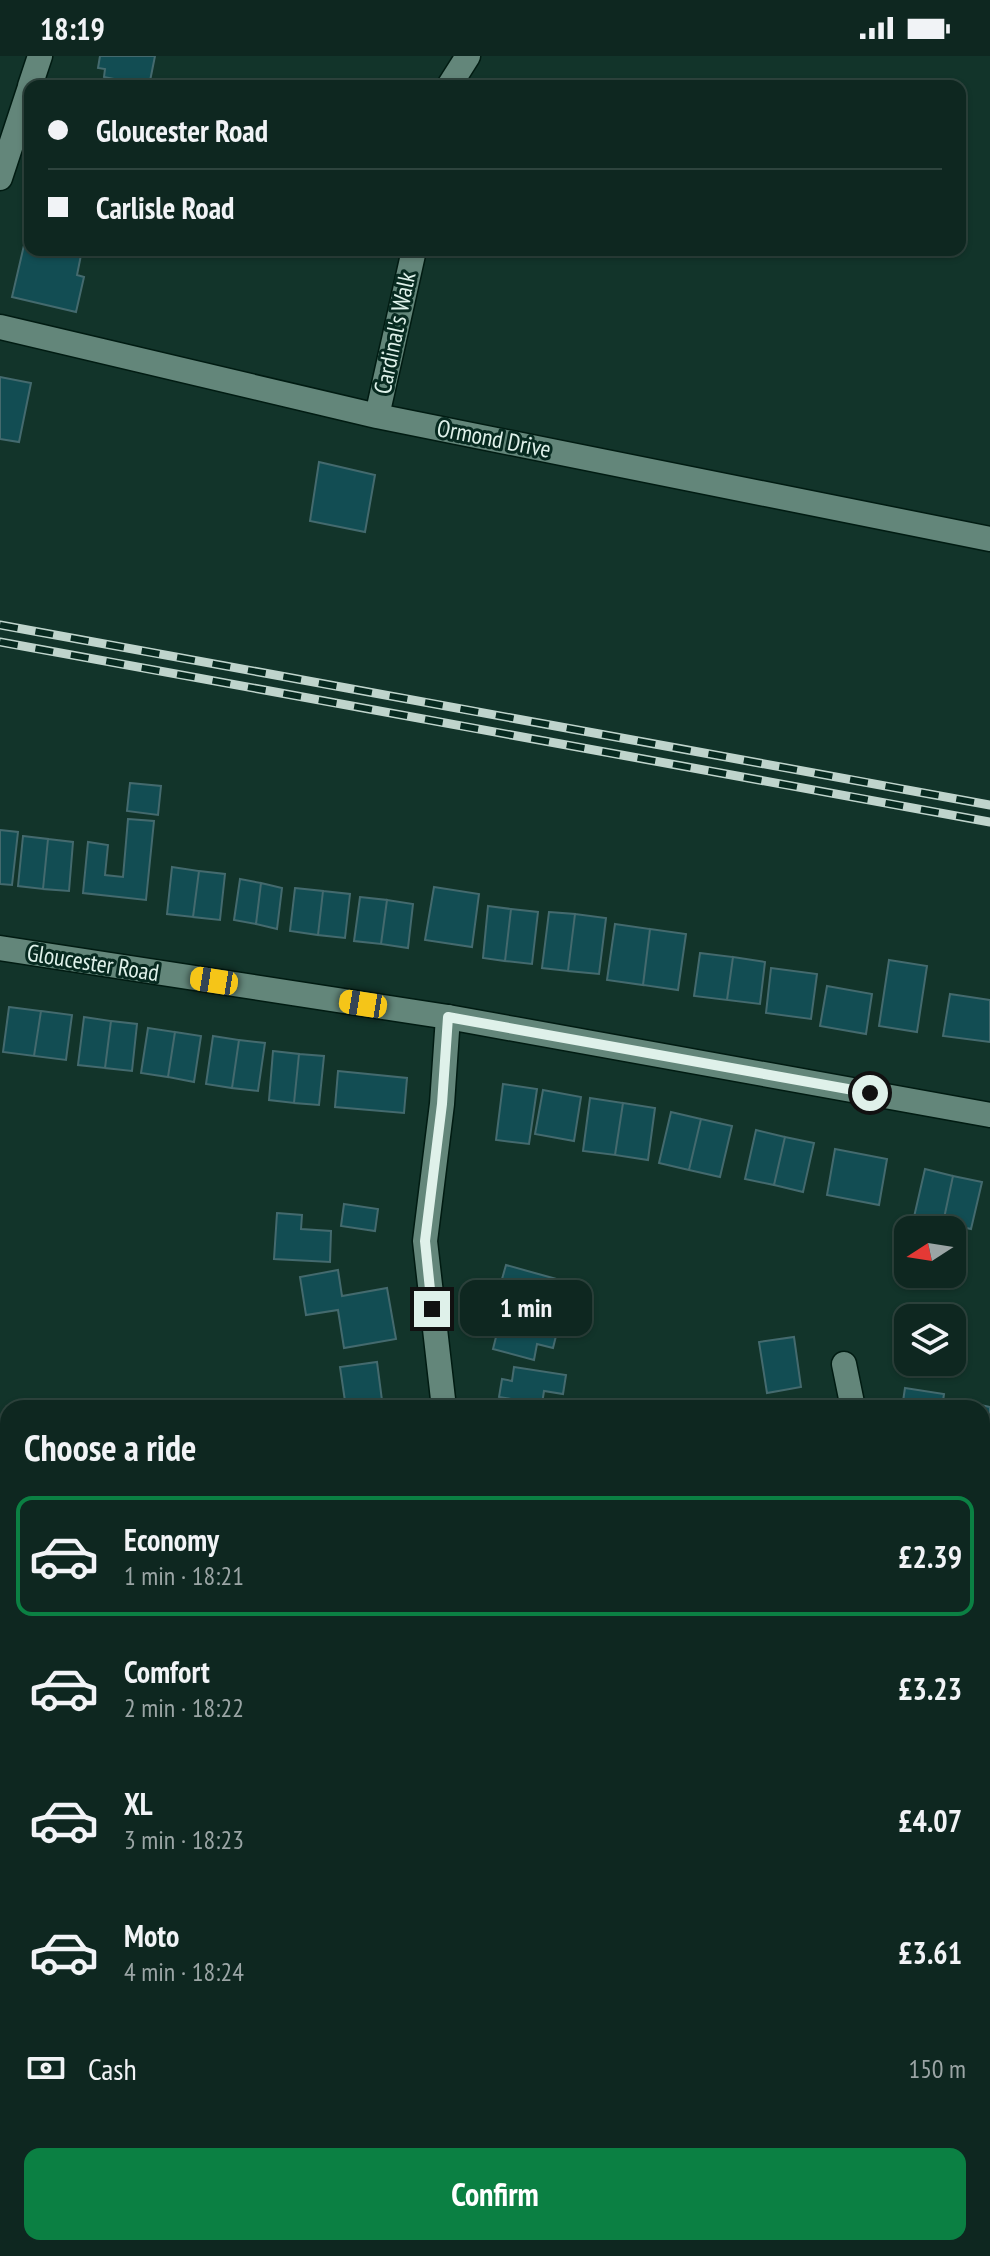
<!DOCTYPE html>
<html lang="en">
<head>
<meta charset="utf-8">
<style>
  :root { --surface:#0e2720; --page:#172f29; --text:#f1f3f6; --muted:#9ba5a5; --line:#2e443e; --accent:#0b8043 }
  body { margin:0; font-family:"PT Sans Narrow",sans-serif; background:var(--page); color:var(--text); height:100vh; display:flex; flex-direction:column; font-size:30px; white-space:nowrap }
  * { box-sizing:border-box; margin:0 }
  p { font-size:26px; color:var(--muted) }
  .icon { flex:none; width:44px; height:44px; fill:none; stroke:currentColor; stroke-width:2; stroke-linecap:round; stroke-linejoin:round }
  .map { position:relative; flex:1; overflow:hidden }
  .side { position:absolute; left:0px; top:1344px; width:990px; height:856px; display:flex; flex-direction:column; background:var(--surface); border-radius:24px 24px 0 0; box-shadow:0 2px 6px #0004,0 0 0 2px var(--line) }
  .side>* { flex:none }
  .hud { position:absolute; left:24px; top:24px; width:942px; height:176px; border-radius:16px; box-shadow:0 2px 6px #0004,0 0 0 2px var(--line); display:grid; align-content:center; height:176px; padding:0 24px; background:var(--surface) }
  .needle { width:52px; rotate:258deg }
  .controls { position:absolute; left:894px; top:1160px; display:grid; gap:16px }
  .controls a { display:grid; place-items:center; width:72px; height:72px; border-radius:16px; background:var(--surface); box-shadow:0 2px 6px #0004,0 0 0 2px var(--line); font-size:40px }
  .end { position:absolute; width:36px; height:36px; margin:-18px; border:10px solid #dff1ea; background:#111; box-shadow:0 0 0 4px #111 }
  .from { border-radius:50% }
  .bubble { position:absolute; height:56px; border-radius:16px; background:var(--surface); box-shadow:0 2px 6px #0004,0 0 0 2px var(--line); font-size:26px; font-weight:600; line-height:56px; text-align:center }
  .car { position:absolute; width:24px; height:48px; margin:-24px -12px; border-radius:10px; box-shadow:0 0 6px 2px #0007; background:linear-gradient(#f5c518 24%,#345 0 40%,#f5c518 0 76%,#345 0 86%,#f5c518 0) }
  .hud b { display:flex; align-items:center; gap:28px; height:76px; font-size:30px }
  .hud b+b { border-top:2px solid var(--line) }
  .hud i { width:20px; height:20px; background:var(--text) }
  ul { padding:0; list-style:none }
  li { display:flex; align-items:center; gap:24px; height:120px; margin:0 16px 12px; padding:0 8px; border:4px solid transparent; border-radius:16px }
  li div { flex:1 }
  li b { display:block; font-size:30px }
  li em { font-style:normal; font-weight:600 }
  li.on { border-color:var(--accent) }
  li>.icon { width:72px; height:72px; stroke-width:1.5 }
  h2 { padding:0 24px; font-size:36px; line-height:96px }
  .pay { display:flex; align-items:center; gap:20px; height:88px; padding:0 24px; font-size:30px }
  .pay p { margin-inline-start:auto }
  .primary-button { display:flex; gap:16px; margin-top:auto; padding:16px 24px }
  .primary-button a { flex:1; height:92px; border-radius:16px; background:var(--accent); color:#fff; font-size:32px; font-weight:600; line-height:92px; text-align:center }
  .status { display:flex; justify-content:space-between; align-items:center; height:56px; padding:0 40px; background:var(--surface); direction:ltr }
  .status svg { height:22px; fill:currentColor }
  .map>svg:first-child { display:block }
</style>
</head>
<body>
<div class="status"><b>18:19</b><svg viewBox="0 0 49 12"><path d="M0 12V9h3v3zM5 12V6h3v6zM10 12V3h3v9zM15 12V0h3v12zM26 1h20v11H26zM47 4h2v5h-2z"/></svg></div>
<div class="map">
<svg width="990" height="2200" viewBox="0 0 990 2200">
  <rect width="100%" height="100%" fill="#12342a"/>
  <path fill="#113f33" d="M990 1527V1714L982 1712V1565Z"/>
  <path fill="#585521" d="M990 1604V1692L982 1690V1638Z
    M982 1712 990 1714V2200H494L510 2192H982Z"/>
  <path fill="#124d53" stroke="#446a6e" stroke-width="2" d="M100 0H155L149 30 104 21 105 13 98 12Z
    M28 172 30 173V194H82L77 219 84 221 76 256 12 241Z
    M0 321 31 327 19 386 0 383Z
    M319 406 375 419 365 476 310 465Z
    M130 727 161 730 158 759 127 755Z
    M128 763 154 765 146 844 83 837 88 786 108 789 105 819 123 821Z
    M0 774 18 776 12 829 0 828Z
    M23 780 48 783 43 833 18 830Z
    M48 783 73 786 69 835 43 833Z
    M172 811 199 815 193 861 167 858Z
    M199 815 225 818 220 864 193 861Z
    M240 823 261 827 256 868 234 864Z
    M261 827 282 832 277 873 256 868Z
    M434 831 479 838 472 891 425 884Z
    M295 832 323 835 318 879 290 875Z
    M323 835 350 838 345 882 318 879Z
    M360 841 387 844 381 888 354 885Z
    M387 844 413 848 408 892 381 888Z
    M488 850 511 853 505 905 483 902Z
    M511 853 538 856 532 908 505 905Z
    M549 856 575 858 568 915 542 912Z
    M575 858 606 862 599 918 568 915Z
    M615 868 650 873 643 929 607 924Z
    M650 873 686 878 678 934 643 929Z
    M700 897 733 901 727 944 694 940Z
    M733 901 765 906 760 948 727 944Z
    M889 904 927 910 917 976 879 970Z
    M771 912 817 918 811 963 766 957Z
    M827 930 872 938 866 978 820 970Z
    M950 938 990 944V986L943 980Z
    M9 951 41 955 34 1000 3 996Z
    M41 955 72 959 66 1004 34 1000Z
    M84 961 111 965 105 1012 78 1009Z
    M111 965 137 968 132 1015 105 1012Z
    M148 972 175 976 168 1021 141 1017Z
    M175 976 201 980 194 1026 168 1021Z
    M213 980 239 984 232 1032 206 1028Z
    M239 984 265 987 258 1035 232 1032Z
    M273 995 299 998 294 1047 269 1044Z
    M299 998 324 1000 319 1049 294 1047Z
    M338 1015 407 1022 404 1057 335 1051Z
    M503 1028 537 1033 529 1088 496 1084Z
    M543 1034 581 1041 574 1085 535 1078Z
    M590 1042 623 1047 615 1099 583 1095Z
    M623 1047 655 1052 648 1104 615 1099Z
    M671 1056 701 1063 689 1114 659 1107Z
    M701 1063 732 1070 720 1121 689 1114Z
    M756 1074 785 1081 774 1129 745 1123Z
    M785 1081 814 1087 803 1136 774 1129Z
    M835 1093 887 1103 879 1149 827 1139Z
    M925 1113 953 1120 943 1167 914 1161Z
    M953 1120 982 1126 971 1173 943 1167Z
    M344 1148 378 1153 375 1175 341 1170Z
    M277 1157 302 1159 301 1173 331 1175 330 1206 274 1203Z
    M506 1209 560 1224 554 1244 534 1238 529 1253 496 1244Z
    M338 1214 342 1240 387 1232 396 1283 344 1292 338 1254 306 1259 300 1221Z
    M511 1260 558 1272 553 1292 537 1288 534 1304 493 1293 498 1273 507 1276Z
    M794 1281 801 1331 767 1337 759 1286Z
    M377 1306 383 1352H346L340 1311Z
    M514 1311 566 1319 563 1338 544 1335 542 1348 499 1341 502 1323 512 1325Z
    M905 1332 944 1338 942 1352H902Z
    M803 1343V1352H769L768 1345Z
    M976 1348 990 1351V1392L982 1390V1352H975Z
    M8 1573V1593L0 1595V1575Z
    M8 1785V1821L0 1822V1787Z
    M4 1826H8V1849L1 1850 8 1899 0 1900V1837H6Z
    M8 1913V1962L0 1964V1914Z
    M8 1986V2057L0 2058V1987Z
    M8 2100V2142L0 2123V2103Z
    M9 2192H41L45 2200H13Z
    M281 2192H296L300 2200H263Z
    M309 2192H351L355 2200H313Z
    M463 2192H492L475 2200H467Z
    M575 2192H623L624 2200H576Z"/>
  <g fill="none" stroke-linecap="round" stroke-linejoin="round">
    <g stroke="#001b12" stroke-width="27">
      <path id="minor" d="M30 30 40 0
        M449 30 468 0
        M0 122 30 31
        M0 271 377 360 990 483
        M377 360 414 194
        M844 1308 853 1352
        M444 1352 425 1185 442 1048 448 961
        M399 2192 401 2200
        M195 2200 199 2192"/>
    </g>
    <g stroke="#001b12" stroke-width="27">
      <path id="tertiary" d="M0 892 448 961 990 1059"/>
    </g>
    <path stroke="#779188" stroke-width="5" stroke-dasharray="6 4" stroke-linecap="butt" d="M982 1734 990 1736
      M649 2192 651 2200"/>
    <use href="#minor" stroke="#63867a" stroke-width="24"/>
    <use href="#tertiary" stroke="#63867a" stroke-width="24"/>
    <g stroke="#bfd4cc" stroke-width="9">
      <path id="rail" d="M0 569 990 749
        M0 586 990 766"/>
    </g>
    <use href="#rail" stroke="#072a20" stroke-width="6" stroke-dasharray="18" stroke-linecap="butt"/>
  </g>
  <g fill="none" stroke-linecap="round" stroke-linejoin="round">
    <path stroke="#dff1ea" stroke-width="10" d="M432 1253 425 1185 442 1048 448 961 870 1037"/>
  </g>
  <g text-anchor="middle" stroke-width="6" stroke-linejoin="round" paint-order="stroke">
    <g font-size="24" fill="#dff1ea" stroke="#072a20">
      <text transform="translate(395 277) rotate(-78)" y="8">Cardinal's Walk</text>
      <text transform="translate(494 383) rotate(11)" y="8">Ormond Drive</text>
      <text transform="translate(93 907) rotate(9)" y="8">Gloucester Road</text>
    </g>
  </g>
</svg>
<div class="controls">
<a><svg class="needle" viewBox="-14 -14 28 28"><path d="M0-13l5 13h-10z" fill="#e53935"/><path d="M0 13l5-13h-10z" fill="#9ba5a5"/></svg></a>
<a><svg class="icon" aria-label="layers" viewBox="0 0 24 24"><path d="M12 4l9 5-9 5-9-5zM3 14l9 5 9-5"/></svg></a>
</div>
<i class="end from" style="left:870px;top:1037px"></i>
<i class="end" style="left:432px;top:1253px"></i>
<div class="bubble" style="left:460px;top:1224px;width:132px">1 min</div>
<i class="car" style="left:214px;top:925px;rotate:279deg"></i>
<i class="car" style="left:363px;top:948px;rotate:279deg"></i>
<div class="hud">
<b><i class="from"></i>Gloucester Road</b>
<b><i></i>Carlisle Road</b>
</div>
<section class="side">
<h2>Choose a ride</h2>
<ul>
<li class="on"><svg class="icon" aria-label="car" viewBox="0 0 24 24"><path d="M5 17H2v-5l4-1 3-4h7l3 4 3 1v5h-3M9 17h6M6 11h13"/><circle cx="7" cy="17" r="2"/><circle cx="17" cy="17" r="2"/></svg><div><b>Economy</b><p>1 min · 18:21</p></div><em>£2.39</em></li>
<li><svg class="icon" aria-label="car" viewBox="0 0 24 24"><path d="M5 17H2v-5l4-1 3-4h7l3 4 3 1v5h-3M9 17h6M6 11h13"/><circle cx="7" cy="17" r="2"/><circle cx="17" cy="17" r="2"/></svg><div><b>Comfort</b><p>2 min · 18:22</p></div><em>£3.23</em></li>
<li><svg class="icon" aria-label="car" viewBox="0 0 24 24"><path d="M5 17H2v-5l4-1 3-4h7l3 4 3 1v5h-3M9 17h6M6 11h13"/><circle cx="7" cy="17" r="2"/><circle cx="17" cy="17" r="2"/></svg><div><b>XL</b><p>3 min · 18:23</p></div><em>£4.07</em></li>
<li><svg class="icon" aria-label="car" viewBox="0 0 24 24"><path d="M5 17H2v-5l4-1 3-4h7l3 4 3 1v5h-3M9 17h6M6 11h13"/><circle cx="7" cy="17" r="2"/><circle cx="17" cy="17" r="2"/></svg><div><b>Moto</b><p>4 min · 18:24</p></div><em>£3.61</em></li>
</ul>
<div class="pay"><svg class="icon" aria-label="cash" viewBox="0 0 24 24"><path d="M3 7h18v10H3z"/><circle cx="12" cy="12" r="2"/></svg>Cash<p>150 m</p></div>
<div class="primary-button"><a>Confirm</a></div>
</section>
</div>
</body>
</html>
